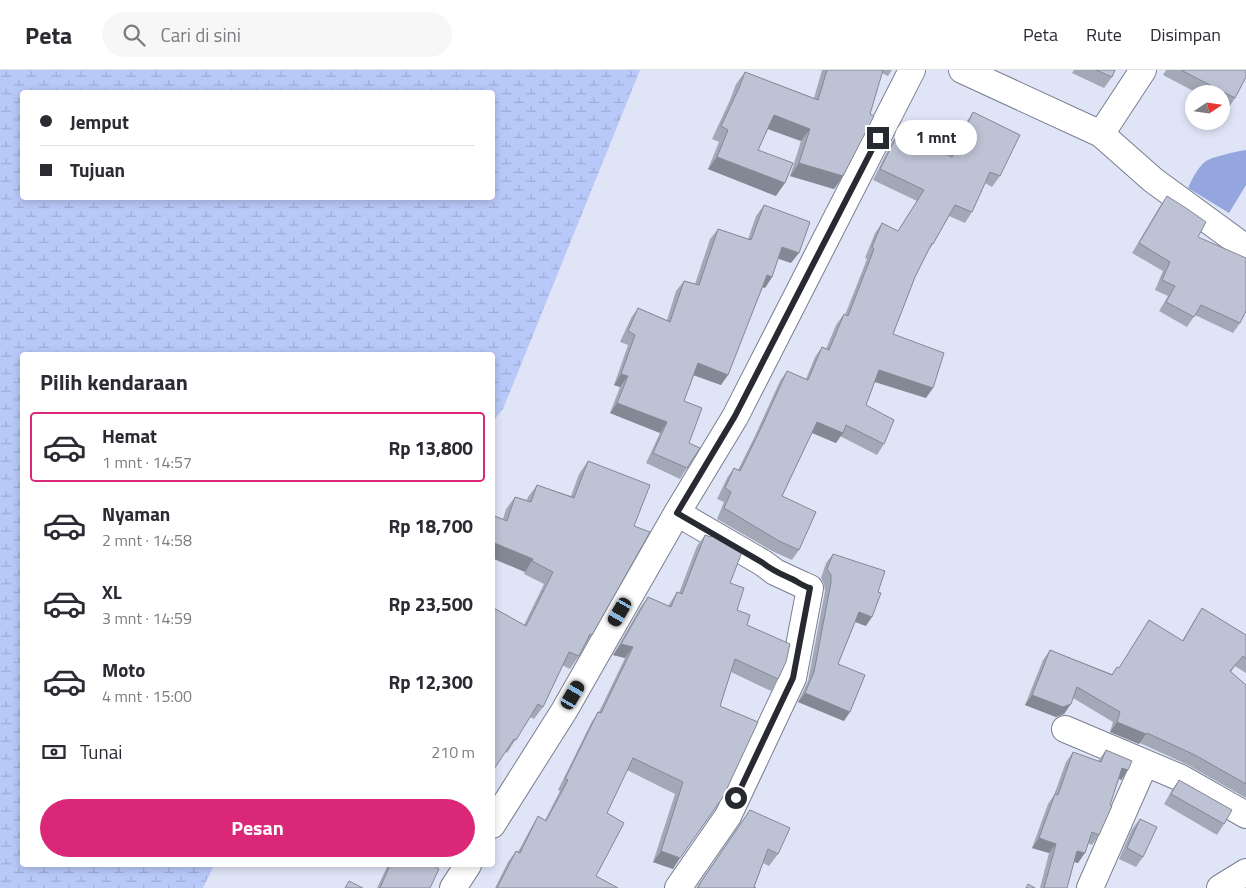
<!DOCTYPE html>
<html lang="id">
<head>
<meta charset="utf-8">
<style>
  :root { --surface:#fff; --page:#f7f7f7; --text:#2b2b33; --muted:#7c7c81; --line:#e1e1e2; --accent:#db2777 }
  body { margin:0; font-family:"Titillium Web",sans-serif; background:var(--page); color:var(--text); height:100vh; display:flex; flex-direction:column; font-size:19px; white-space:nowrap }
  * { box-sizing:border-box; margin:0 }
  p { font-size:16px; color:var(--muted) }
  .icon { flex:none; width:28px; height:28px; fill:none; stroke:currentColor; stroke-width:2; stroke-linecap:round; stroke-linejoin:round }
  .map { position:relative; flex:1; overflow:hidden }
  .sheet { position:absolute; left:20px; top:282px; width:475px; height:515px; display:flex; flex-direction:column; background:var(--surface); border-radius:5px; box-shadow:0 2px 8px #0003 }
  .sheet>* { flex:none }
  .guide { position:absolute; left:20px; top:20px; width:475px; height:110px; border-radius:5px; box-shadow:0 2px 8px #0003; display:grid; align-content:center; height:110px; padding:0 20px; background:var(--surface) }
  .needle { width:32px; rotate:77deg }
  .tools { position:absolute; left:1185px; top:15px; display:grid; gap:10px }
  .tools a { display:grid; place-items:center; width:45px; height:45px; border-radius:50%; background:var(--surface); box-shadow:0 2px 8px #0003; font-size:25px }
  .end { position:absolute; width:22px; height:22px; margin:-11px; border:6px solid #282a31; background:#fff; box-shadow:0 0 0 2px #fff }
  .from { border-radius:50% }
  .bubble { position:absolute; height:35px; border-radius:18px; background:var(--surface); box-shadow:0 2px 8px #0003; font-size:16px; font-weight:700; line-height:35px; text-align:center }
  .car { position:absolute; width:15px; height:30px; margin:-15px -8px; border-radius:6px; box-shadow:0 0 4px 1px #0007; background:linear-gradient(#222 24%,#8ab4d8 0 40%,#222 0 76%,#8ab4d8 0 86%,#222 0) }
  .guide b { display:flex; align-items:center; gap:18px; height:48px; font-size:19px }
  .guide b+b { border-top:1px solid var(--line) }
  .guide i { width:12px; height:12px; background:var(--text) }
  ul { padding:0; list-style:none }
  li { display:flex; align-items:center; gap:15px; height:70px; margin:0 10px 8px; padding:0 10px; border:2px solid transparent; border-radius:5px }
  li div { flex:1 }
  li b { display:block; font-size:19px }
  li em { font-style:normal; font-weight:700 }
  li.on { border-color:var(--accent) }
  li>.icon { width:45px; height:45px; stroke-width:1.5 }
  h2 { padding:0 20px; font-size:22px; line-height:60px }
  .pay { display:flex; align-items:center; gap:12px; height:55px; padding:0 20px; font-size:19px }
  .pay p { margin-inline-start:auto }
  .primary-button { display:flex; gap:10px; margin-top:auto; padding:10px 20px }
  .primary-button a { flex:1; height:58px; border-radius:30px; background:var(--accent); color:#fff; font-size:20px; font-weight:700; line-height:58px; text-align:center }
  header { display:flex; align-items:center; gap:30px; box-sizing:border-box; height:70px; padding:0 25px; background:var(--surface); border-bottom:1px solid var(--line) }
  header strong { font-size:24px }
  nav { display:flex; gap:28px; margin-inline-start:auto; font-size:18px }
  .search { width:350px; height:45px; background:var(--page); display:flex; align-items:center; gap:12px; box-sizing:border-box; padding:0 18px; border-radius:28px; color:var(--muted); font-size:19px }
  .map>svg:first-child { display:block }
</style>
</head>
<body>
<header>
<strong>Peta</strong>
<div class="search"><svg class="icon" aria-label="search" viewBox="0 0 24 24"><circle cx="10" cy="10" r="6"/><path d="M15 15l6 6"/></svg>Cari di sini</div>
<nav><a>Peta</a><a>Rute</a><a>Disimpan</a></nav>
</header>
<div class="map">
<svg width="1246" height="818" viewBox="0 0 1246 818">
  <defs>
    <pattern id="wetland-marsh" width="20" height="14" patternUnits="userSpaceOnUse" patternTransform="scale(1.25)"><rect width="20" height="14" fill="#b8c8f8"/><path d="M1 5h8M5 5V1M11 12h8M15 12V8" fill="none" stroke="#9eacd5"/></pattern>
  </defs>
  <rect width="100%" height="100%" fill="#dfe5f7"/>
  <path fill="url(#wetland-marsh)" fill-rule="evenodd" d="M0 0H640L503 339 493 351 492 285H22V795H214L203 818H0ZM22 22H492V128H22Z"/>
  <path fill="#94a6dd" d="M1246 80V115L1229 143 1188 118C1192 109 1198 97 1206 91 1212 87 1238 81 1246 80Z"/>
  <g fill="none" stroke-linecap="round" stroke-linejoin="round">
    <g stroke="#797e8f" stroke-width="28">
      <path id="minor" d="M962 0 1101 64 1153 110 1246 178
        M1101 64 1143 0
        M677 443 763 493 775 502 803 515 810 518 793 608 728 746 678 818
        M1065 659 1181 708 1246 745
        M492 755 564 641 677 443 735 347 912 0
        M453 818 468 795
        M1090 818 1145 693
        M1220 818 1246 802"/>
    </g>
    <use href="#minor" stroke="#fff" stroke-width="26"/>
  </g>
  <path fill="#a3a8b6" d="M822 0H892L888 6 882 3 843 106 834 119 790 106 801 71 768 59 758 80 776 126 708 99 719 72 712 69 730 30 736 14 745 2 814 28Z
    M1074 0H1115L1112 7 1104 18 1072 3Z
    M1166 0H1246L1235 28 1228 39 1221 35V24H1199L1163 5Z
    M973 42 1000 106 992 117 985 113 972 142 965 153 949 146 933 174 928 181 915 207 893 264 926 328 875 312 866 335 884 374 877 385 840 366 836 373 812 363 782 426 799 480 792 490 772 481 717 449 724 432 717 429 727 408 734 398 738 400 754 368 780 311 787 301 806 309 815 287 822 277 826 279 836 255 844 244 845 245 867 189 865 188 875 163 882 153 898 161 917 131 873 110 892 72 899 62 950 86 966 53Z
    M1167 126 1198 167 1240 253 1233 263 1195 245 1187 257 1159 241 1168 226 1155 220 1163 201 1132 183 1160 136Z
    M764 135 791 193 778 189 772 207 765 218 763 217 721 315 694 305 684 331 689 373 687 398 680 409 646 393 660 363 610 343 620 317 614 315 628 275 620 272 631 248 638 238 667 250 676 221 684 211 695 214 710 169 718 159 748 169 756 146Z
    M588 391 592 565 585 575 579 586 570 599 562 595 543 637 534 649 530 647 507 683 506 682 524 555 544 514 524 504 525 502 492 488V445L503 449 506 439 515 427 527 430 528 427 537 415 571 426 579 404Z
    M705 465 730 513 737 540 747 555 778 609 771 621 731 602 720 636 673 799 653 792 675 724 627 700 607 743 596 806 618 818H495L508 792 516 781 518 782 531 758 538 746 545 750 560 721 558 720 591 653 598 642H599L625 588 613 585 640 538 648 527 668 536 677 522 679 523 697 476Z
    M833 484 866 556 855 552 838 594 844 651 798 632 808 611 825 521 824 514 821 508 826 493Z
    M1202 538 1246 565V603L1235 596 1231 602 1246 615V728L1188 695 1140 673 1139 674 1110 662 1113 652 1073 628 1064 644 1056 647 1025 635 1043 590 1050 580 1112 604 1117 597 1119 598 1149 550 1182 571 1195 549Z
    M1106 680 1128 700 1121 710 1119 709 1099 765 1092 775 1088 773 1078 793 1074 792 1067 818H1040L1049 783 1032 778 1048 734 1054 725 1066 692 1073 682 1098 691Z
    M1179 710 1224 754 1217 765 1164 734 1172 720Z
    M750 740 778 784 769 796 763 793 754 817 756 818H696Z
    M1140 749 1143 787 1136 797 1119 789 1132 759Z
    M388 795H433L430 818H377Z"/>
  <path fill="#848894" d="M774 45 810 59 801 71 765 58Z
    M717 87 785 113 776 126 708 99Z
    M799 93 843 106 834 119 790 106Z
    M782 177 799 183 791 193 775 187Z
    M767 205 772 207 765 218 760 216Z
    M698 293 728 305 721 315 690 304Z
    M879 300 933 318 926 328 872 311Z
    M621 304 628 306 620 317 614 315Z
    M617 333 667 352 660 363 610 343Z
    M817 352 843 363 836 373 810 362Z
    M492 472 533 489 525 502 492 488Z
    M859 542 872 547 866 556 853 551Z
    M621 574 633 577 625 588 613 585Z
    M805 623 850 642 844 651 798 632Z
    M1032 625 1071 634 1064 644 1056 647 1025 635Z
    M1117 652 1146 664 1139 674 1110 662Z
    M1122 698 1128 700 1121 710 1116 707Z
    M1039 768 1056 774 1049 783 1032 778Z
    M661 781 680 788 673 799 653 792Z
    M1077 781 1085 783 1078 793 1071 791Z"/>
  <path fill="#bdc3d4" stroke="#848894" d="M827 0H883L870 44 874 46 843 106 799 93 810 59 774 45 758 80 793 93 785 113 717 87 728 60 721 56 739 18 745 2 818 30Z
    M1096 0H1115L1112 7Z
    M1181 0H1246V7L1235 28Z
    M973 42 1020 65 1000 106 990 102 972 142 955 135 933 174 932 173 915 207 893 264 944 283 933 318 879 300 866 335 894 350 884 374 846 355 843 363 817 352 782 426 816 442 799 480 779 471 724 438 731 422 725 418 734 398 740 401 761 358 787 301 808 310 822 277 829 280 844 244 848 246 874 179 872 177 882 153 898 161 924 120 880 99 899 62 952 87Z
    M1167 126 1186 138 1206 152 1198 167 1246 188V241L1240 253 1201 235 1194 247 1166 232 1175 216 1162 210 1170 192 1139 173Z
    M764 135 810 152 799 183 782 177 772 207 767 205 728 305 698 293 684 331 702 338 689 373 700 378 687 398 653 383 667 352 617 333 628 306 621 304 635 265 628 261 638 238 670 252 684 211 699 215 718 159 751 170Z
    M588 391 650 415 634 456 650 462 592 565 590 564 579 586 569 582 543 637 538 634 516 670 514 669 492 702V537L526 556 553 502 532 491 533 489 492 472V445L507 451 515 427 531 432 537 415 574 428Z
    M705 465 711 467 712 465 742 482 730 513 744 518 737 540 750 545 747 555 790 574 786 592 778 609 735 589 720 636 758 652 723 727 680 788 661 781 683 712 633 688 607 743 624 753 596 806 618 818H497L516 781 520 783 538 746 546 751 568 710 565 709 598 642 601 643 633 577 621 574 648 527 671 537 677 522 682 524Z
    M833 484 885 501 878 522 881 523 872 547 859 542 838 594 865 605 850 642 805 623 814 602 831 512V505L827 499Z
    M1202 538 1246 565V589L1243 586 1230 601 1246 615V714L1195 685 1147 663 1146 664 1117 652 1120 642 1077 617 1071 634 1063 637 1032 625 1050 580 1112 605 1117 597 1119 598 1149 550 1183 571Z
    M1106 680 1132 691 1128 700 1122 698 1110 735 1112 736 1099 765 1092 762 1085 783 1077 781 1067 818H1044L1056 774 1039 768 1055 724 1058 725 1073 682 1101 692Z
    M1179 710 1232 740 1224 754 1171 724Z
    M750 740 790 758 778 784 768 779 754 817 756 818H698L701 812Z
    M1140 749 1157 757 1143 787 1127 778Z
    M390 795H433L439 799 430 818H380Z
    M349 811 363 818H345Z
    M1028 814 1035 818H1026Z"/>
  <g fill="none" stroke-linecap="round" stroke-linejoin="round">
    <path stroke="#282a31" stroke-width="6" d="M736 728 793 608 810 518C803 516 798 512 792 509 781 504 773 501 763 493L677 443 735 346 878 68"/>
  </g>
</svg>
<div class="tools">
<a><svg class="needle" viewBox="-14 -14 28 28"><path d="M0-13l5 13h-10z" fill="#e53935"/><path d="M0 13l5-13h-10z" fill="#7c7c81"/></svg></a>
</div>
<i class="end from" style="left:736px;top:728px"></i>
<i class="end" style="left:878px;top:68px"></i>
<div class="bubble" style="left:895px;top:50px;width:82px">1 mnt</div>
<i class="car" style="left:620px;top:542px;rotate:210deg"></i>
<i class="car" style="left:573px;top:625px;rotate:30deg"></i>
<div class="guide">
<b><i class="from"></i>Jemput</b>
<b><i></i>Tujuan</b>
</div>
<section class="sheet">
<h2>Pilih kendaraan</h2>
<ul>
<li class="on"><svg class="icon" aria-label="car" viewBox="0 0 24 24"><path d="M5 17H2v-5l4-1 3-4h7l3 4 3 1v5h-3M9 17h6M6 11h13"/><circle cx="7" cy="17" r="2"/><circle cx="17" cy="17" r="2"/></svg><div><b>Hemat</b><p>1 mnt · 14:57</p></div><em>Rp 13,800</em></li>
<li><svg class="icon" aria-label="car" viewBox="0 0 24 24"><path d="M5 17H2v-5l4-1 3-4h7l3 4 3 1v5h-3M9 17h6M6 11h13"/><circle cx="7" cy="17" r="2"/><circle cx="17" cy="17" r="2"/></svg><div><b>Nyaman</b><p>2 mnt · 14:58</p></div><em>Rp 18,700</em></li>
<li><svg class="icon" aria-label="car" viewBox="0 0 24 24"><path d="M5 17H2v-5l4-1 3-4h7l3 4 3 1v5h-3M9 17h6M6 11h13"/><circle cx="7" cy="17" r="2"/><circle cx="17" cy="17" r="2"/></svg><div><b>XL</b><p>3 mnt · 14:59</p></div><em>Rp 23,500</em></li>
<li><svg class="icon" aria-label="car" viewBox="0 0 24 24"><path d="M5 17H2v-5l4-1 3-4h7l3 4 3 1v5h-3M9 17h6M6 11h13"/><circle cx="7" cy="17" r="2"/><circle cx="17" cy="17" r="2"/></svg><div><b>Moto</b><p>4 mnt · 15:00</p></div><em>Rp 12,300</em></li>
</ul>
<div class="pay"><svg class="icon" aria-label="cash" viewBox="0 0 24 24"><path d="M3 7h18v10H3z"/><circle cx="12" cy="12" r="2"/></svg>Tunai<p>210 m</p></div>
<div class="primary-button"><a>Pesan</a></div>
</section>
</div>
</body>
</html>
